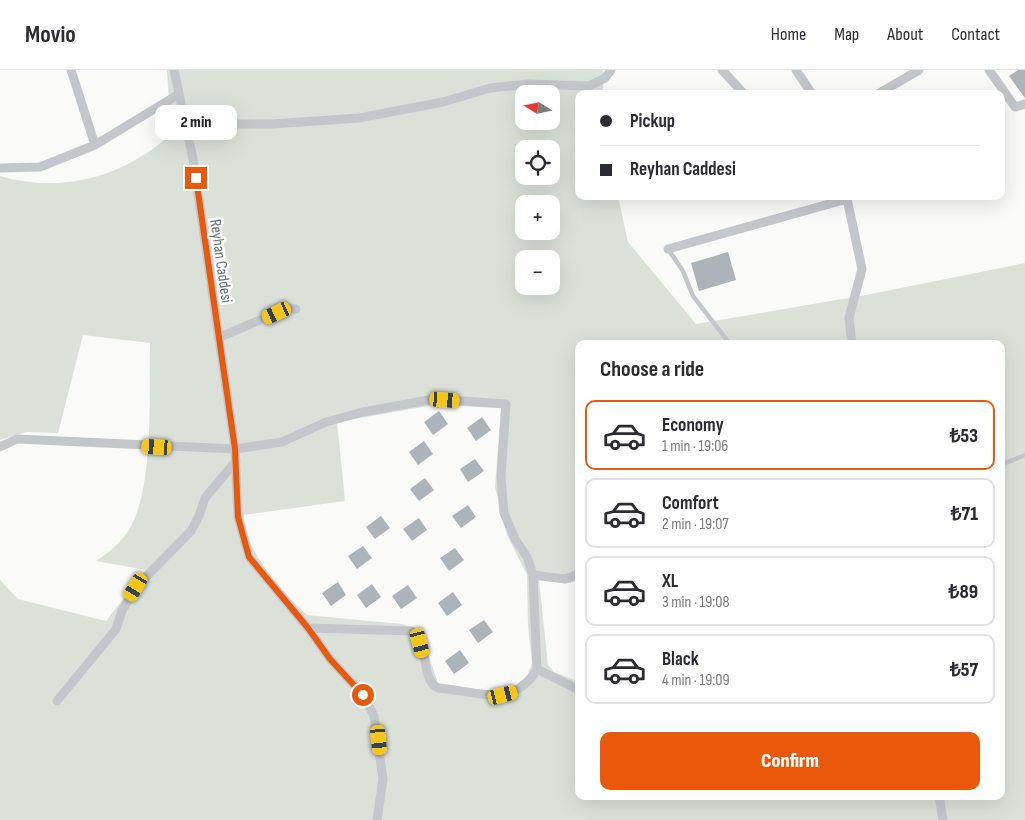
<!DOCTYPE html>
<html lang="en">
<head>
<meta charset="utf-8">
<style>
  :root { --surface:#fff; --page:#f2f2f3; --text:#2b2b33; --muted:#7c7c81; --line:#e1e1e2; --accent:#ea580c }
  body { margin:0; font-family:"Sofia Sans Condensed",sans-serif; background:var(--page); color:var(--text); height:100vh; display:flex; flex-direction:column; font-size:19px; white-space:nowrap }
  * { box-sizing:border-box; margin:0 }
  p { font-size:16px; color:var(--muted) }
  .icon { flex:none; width:28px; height:28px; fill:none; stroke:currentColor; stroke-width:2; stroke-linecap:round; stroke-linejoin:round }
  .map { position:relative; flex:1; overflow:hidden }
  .side { position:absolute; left:575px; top:270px; width:430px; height:460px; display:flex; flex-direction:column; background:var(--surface); border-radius:10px; box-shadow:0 5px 20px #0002 }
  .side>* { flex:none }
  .hud { position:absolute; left:575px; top:20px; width:430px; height:110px; border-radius:10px; box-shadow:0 5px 20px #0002; display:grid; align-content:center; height:110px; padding:0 25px; background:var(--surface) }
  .needle { width:32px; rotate:280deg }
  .buttons { position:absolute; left:515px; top:15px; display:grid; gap:10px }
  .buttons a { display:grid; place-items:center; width:45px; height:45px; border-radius:10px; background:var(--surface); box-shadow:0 5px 20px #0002; font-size:25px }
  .end { position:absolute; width:22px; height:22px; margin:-11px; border:6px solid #ea580c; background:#fff; box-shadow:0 0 0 2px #fff }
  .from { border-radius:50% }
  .bubble { position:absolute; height:35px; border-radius:10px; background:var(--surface); box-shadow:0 5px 20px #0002; font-size:16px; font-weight:800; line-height:35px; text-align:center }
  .car { position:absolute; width:15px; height:30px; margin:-15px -8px; border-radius:6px; box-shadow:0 0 4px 1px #0007; background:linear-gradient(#f5c518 24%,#345 0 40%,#f5c518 0 76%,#345 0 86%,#f5c518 0) }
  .hud b { display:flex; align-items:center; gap:18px; height:48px; font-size:19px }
  .hud b+b { border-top:1px solid var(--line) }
  .hud i { width:12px; height:12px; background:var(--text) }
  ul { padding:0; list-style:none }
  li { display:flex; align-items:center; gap:15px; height:70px; margin:0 10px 8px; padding:0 15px; border:2px solid var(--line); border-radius:10px }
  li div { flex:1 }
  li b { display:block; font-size:19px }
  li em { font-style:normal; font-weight:800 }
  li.on { border-color:var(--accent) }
  li>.icon { width:45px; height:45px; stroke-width:1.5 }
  h2 { padding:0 25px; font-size:22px; line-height:60px }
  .primary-button { display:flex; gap:10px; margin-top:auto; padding:10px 25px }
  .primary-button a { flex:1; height:58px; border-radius:10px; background:var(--accent); color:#fff; font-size:20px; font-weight:800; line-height:58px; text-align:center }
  header { display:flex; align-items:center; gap:30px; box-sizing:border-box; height:70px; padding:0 25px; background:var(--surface); border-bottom:1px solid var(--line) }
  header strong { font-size:24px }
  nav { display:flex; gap:28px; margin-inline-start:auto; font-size:18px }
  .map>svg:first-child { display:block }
</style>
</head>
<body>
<header>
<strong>Movio</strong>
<nav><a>Home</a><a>Map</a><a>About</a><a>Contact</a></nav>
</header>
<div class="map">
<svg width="1025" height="750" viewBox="0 0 1025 750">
  <rect width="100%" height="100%" fill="#fafaf8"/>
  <path fill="#dbe1d9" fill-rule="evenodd" d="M167 0H603V24H579V126H618L628 172 696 254 866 225 1025 193V750H0V510L18 529 106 551 146 500 96 491C110 482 123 471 131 456 154 414 149 322 150 273L83 265 58 363 27 362 0 370V106C62 124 124 107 171 64ZM524 24H551V51H524ZM524 79H551V106H524ZM524 134H551V161H524ZM524 189H551V216H524ZM579 274H1001V726H579V612L554 602 548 595 539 510 570 513 579 510ZM435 335 501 338 495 417 507 465 527 505 528 556 532 593 528 604 521 614 500 623 438 613 420 560 402 554 307 545C281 519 245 483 244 445L345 431 337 352Z"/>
  <path fill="#acb4ba" d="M1018 0H1025V28L1009 6Z
    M728 182 736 210 699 221 691 193Z
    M439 341 448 354 433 365 424 352Z
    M482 347 491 360 476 371 467 358Z
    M424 371 433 384 418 395 409 382Z
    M475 389 484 401 468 412 460 399Z
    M425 408 434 420 419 431 410 419Z
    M468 435 476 447 461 458 452 446Z
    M381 446 390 458 375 469 366 457Z
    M419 448 427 460 412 471 403 459Z
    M363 476 372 488 357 499 348 486Z
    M455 478 464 490 449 501 440 488Z
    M338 512 346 525 331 536 322 523Z
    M372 514 381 527 366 538 357 525Z
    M408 515 417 528 401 539 392 526Z
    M453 522 462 535 447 546 438 533Z
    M484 550 493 562 478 573 469 560Z
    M460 580 469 593 454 604 445 591Z"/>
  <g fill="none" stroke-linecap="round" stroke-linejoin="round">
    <path stroke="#c3c7cb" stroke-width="4.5" d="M668 179 683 201 693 226 730 274
      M1001 395 1025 385"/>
    <path stroke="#c3c7cb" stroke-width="9" d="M71 0 95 75 179 24
      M174 0 193 89 235 379 238 447 249 487 308 558 330 589 363 625 374 646 383 709 377 750
      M722 0 744 24
      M796 0 812 24
      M989 0 1015 37 1025 34
      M878 24 919 0
      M186 54H272L359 48 443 32 490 18 528 14 589 16 605 8 611 0
      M0 98 40 97 95 75
      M845 126 847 129 862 199 849 248 852 274
      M668 179 847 129
      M218 268 288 238 296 239
      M0 377 17 369 235 379 282 372 326 352 363 342 434 329 506 334 501 407 504 443 515 469 527 487 533 505 537 599C515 639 475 621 438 618 419 609 431 572 411 561L308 558
      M533 505 565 509 579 504
      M537 599 579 620
      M57 631 116 559 122 541 136 517 191 461 199 446 205 428 236 391
      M939 726 943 750"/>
  </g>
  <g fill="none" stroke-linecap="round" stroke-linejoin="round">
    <path stroke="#ea580c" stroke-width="6" d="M196 108 235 379 238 447 249 487 308 558 330 589 363 625"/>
  </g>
  <g text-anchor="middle" stroke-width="5" stroke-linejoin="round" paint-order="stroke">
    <g font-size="16" fill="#657482" stroke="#fff">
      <text transform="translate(222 191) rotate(82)" y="6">Reyhan Caddesi</text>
    </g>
  </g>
</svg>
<div class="buttons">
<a><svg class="needle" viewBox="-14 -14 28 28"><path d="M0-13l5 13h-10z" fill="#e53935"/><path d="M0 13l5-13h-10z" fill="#7c7c81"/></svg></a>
<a><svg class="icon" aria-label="locate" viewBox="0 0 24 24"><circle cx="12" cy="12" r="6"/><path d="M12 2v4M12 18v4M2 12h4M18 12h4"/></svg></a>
<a>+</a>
<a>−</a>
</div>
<i class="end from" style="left:363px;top:625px"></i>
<i class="end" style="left:196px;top:108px"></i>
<div class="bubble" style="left:155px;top:35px;width:82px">2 min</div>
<i class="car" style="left:277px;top:243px;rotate:245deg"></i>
<i class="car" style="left:445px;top:330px;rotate:94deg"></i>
<i class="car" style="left:157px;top:377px;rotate:273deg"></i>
<i class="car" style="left:136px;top:517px;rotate:211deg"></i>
<i class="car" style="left:420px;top:573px;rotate:165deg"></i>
<i class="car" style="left:503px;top:625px;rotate:76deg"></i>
<i class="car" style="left:379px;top:670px;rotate:174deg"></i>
<div class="hud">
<b><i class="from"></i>Pickup</b>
<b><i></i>Reyhan Caddesi</b>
</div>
<section class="side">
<h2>Choose a ride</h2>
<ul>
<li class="on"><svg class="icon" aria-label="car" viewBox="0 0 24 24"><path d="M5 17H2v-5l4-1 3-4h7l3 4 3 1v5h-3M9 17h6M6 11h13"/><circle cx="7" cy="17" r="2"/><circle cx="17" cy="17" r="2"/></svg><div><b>Economy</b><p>1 min · 19:06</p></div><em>₺53</em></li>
<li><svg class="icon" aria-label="car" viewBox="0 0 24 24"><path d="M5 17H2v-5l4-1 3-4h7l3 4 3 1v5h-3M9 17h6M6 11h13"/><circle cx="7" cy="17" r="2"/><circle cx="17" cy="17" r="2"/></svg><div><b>Comfort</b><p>2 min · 19:07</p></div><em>₺71</em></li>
<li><svg class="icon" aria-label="car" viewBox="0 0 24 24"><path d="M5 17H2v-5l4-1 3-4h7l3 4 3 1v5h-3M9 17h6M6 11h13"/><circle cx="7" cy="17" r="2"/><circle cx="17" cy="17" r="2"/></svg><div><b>XL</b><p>3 min · 19:08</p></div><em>₺89</em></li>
<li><svg class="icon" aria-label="car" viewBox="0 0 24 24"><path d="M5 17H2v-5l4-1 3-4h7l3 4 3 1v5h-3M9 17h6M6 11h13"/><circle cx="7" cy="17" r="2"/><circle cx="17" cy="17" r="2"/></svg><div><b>Black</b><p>4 min · 19:09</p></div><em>₺57</em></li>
</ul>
<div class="primary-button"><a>Confirm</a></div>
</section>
</div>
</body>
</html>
